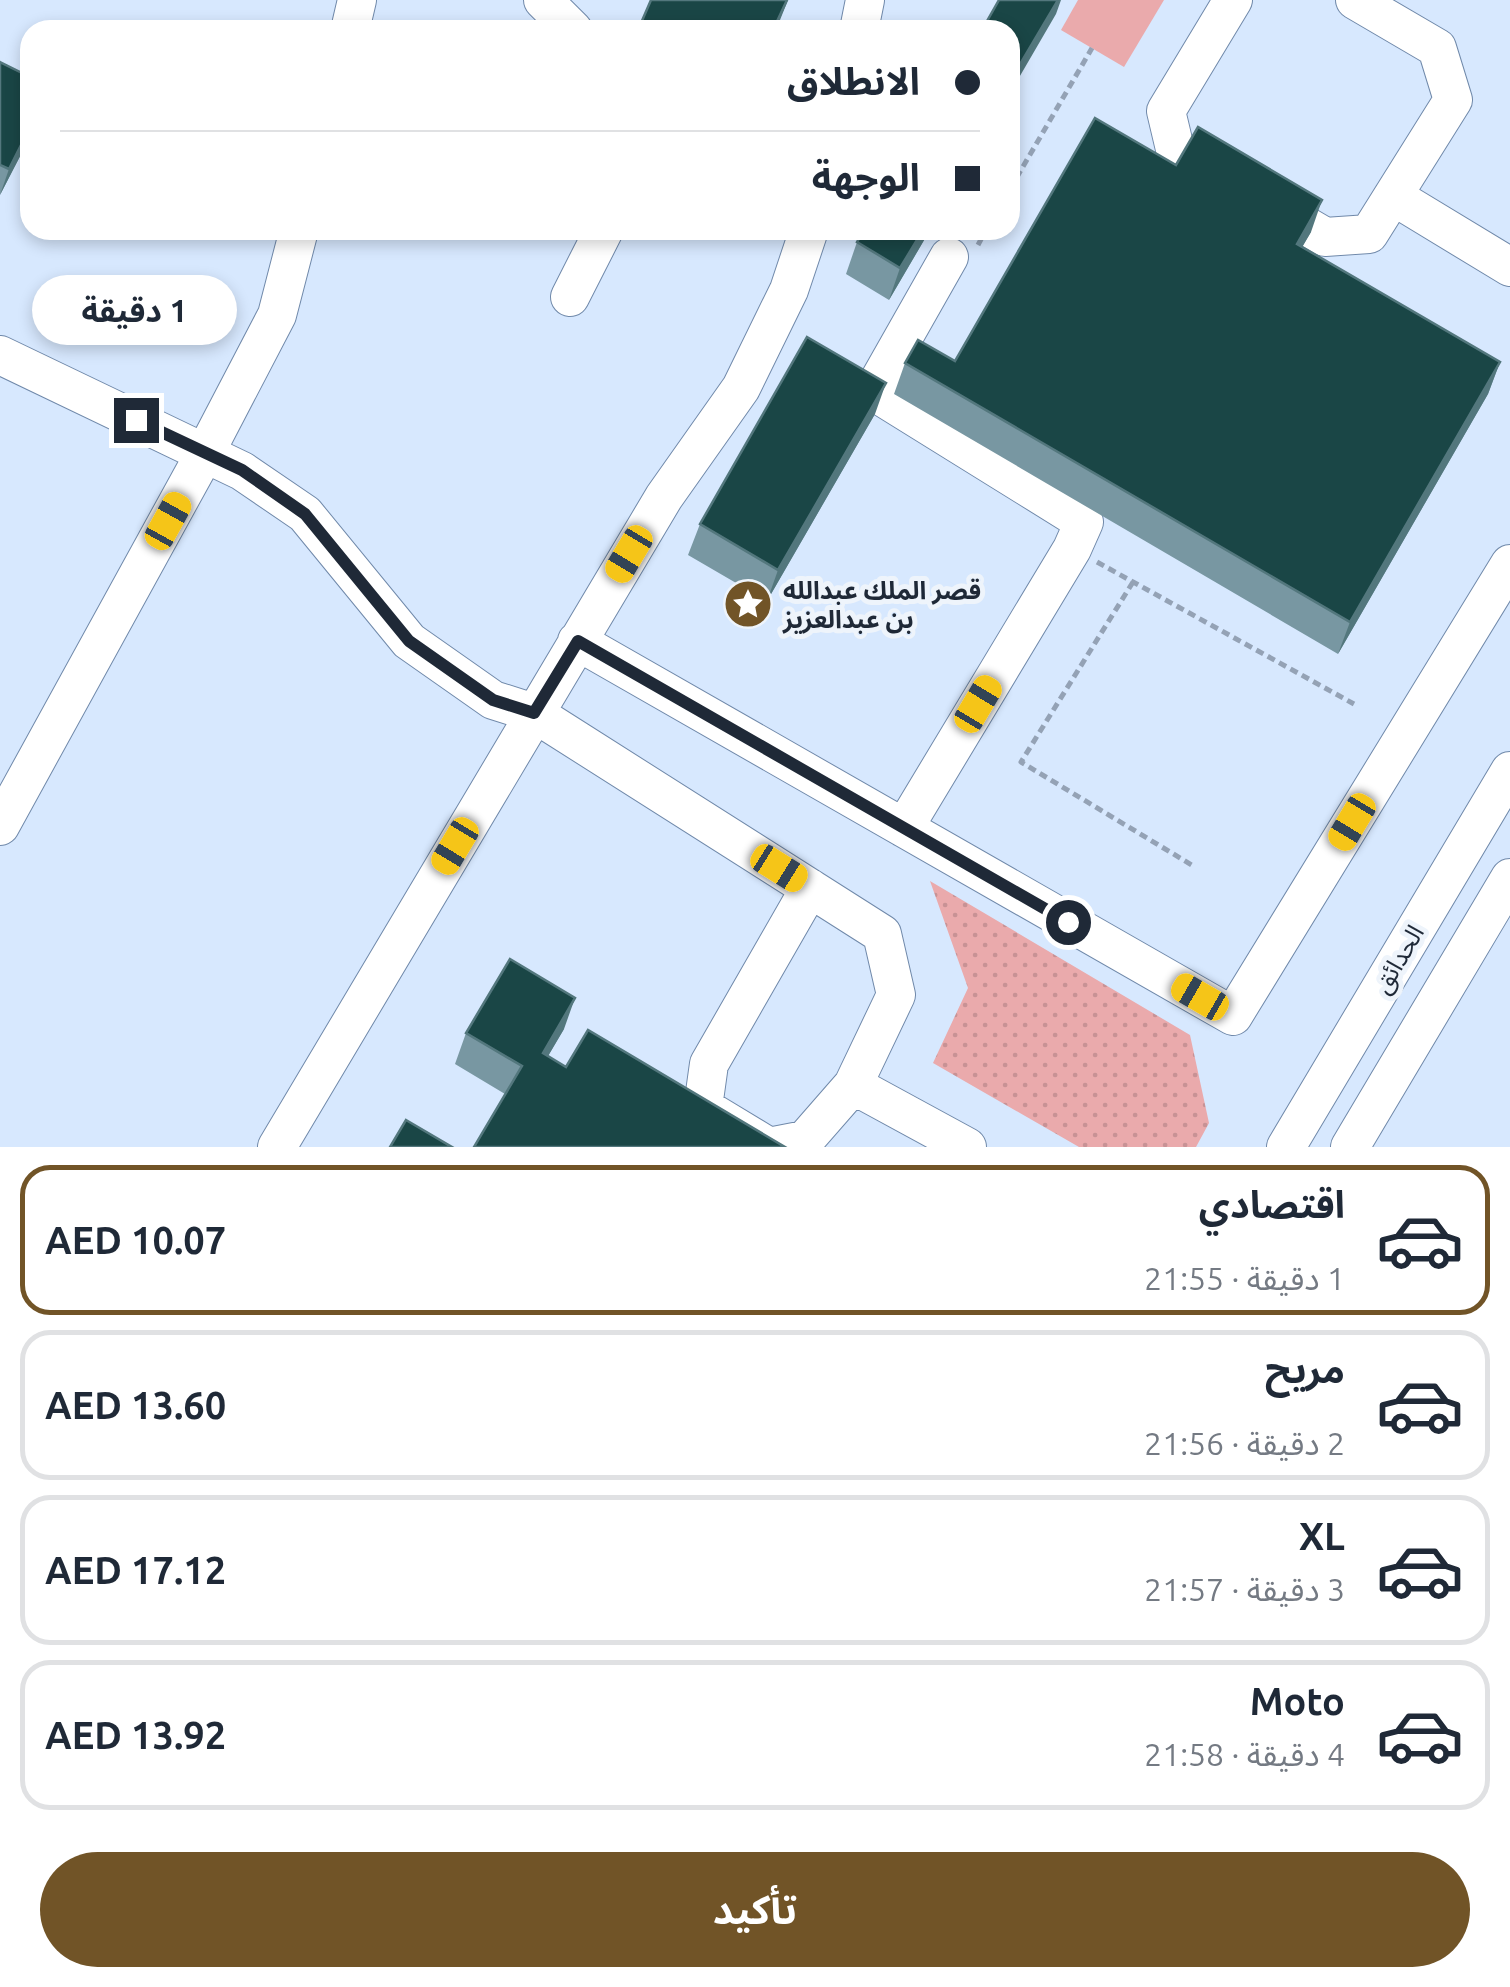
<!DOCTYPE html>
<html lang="ar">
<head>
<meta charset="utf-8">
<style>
  :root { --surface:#fff; --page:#f2f2f3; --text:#1f2937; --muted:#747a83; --line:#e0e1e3; --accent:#715427 }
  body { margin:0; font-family:Ubuntu,"Noto Sans Arabic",sans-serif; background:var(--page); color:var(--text); direction:rtl; height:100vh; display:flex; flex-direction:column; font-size:38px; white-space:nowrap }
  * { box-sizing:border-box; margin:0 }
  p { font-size:32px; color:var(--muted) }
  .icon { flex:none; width:55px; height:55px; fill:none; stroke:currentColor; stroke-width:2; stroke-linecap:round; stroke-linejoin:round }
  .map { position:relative; height:1147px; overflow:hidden; direction:ltr }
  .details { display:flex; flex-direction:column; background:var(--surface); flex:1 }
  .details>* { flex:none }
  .banner { position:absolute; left:20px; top:20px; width:1000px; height:220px; border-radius:30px; box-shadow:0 5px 15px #0003; direction:rtl; display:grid; align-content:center; height:220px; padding:0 40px; background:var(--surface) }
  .end { position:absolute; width:45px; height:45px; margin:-22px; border:12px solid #1f2937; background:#fff; box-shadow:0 0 0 5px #fff }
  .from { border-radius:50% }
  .bubble { position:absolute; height:70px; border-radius:35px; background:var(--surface); box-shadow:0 5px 15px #0003; font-size:32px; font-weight:700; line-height:70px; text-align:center; direction:rtl }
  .car { position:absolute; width:30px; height:60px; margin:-30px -15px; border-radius:12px; box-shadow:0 0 8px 2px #0007; background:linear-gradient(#f5c518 24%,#345 0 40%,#f5c518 0 76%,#345 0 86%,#f5c518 0) }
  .banner b { display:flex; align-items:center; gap:35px; height:95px; font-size:38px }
  .banner b+b { border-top:2px solid var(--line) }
  .banner i { width:25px; height:25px; background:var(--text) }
  ul { padding:18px 0 0; list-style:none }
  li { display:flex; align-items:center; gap:30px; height:150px; margin:0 20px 15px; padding:0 20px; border:5px solid var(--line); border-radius:30px }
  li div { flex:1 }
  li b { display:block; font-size:38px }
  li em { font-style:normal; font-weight:700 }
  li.on { border-color:var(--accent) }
  li>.icon { width:90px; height:90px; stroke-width:1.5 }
  .button { display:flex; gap:20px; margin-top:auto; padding:20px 40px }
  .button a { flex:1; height:115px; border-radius:60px; background:var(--accent); color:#fff; font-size:40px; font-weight:700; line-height:115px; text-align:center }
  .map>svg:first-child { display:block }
</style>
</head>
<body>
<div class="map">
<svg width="1510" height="1147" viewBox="0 0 1510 1147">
  <defs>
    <pattern id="grass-dots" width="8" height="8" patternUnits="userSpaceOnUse" patternTransform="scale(2.5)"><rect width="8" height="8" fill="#eaaaac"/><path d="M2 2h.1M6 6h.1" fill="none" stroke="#c89295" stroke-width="1.8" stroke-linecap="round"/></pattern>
  </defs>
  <rect width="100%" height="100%" fill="#d7e8fe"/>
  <path fill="url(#grass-dots)" d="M930 881 1190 1035 1209 1123 1196 1147H1079L933 1063 968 988Z"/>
  <path fill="#eaaaac" d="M1078 0H1164L1124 67 1061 30Z"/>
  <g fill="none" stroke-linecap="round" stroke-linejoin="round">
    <g stroke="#7089aa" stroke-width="40">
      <path id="minor" d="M543 0 573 30
        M1233 0 1166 111 1175 149 1325 237 1369 234 1453 100 1437 48 1355 0
        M350 30 357 0
        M859 30 865 0
        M1393 196 1510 267
        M570 297 604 230
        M0 355 242 471 305 514 409 641 493 700 534 713 882 934 896 995 853 1085 805 1140 769 1147 703 1107 709 1064 810 888
        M577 641 1233 1016 1510 564
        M0 826 205 453 277 315 299 230
        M904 828 1072 549 1084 522 873 391 949 257
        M853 1085 967 1147
        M277 1147 664 497 741 388 789 290 809 230
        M1286 1147 1510 771
        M1350 1147 1510 878"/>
    </g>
    <path stroke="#94a2b5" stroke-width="5" stroke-dasharray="8 5" stroke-linecap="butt" d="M1010 189 1092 48
      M978 245 986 230
      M1097 562 1354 704
      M1133 582 1021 762 1195 867"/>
    <use href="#minor" stroke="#fff" stroke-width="38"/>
  </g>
  <path fill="#7897a2" d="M0 62 30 77V137L0 195Z
    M1176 165 1311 232 1302 247 1500 362 1488 394 1338 654 894 394 905 363 955 361Z
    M864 230H930L889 300 846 274 857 242Z
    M875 414 767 601 688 555 700 524Z
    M564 1029 548 1056 566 1067 785 1147 505 1094 455 1064 466 1033Z"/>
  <path fill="#53777d" d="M787 0H788L776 30H773Z
    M1058 0H1061L1056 14 1010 93V81Z
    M30 127V137L0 195 9 169Z
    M1322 200 1311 232 1286 275 1297 244Z
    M923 230H930L889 300 900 268Z
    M1500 362 1488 394 1338 654 1350 622Z
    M886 383 875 414 767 601 778 570Z
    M575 998 564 1029 531 1085 543 1053Z"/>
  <path fill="#1a4646" stroke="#53777d" stroke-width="2.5" d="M651 0H787L773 30H638Z
    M999 0H1058L1010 81V30H982Z
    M0 62 30 77V127L9 169 0 165Z
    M1095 118 1176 165 1198 127 1322 200 1297 244 1500 362 1350 622 905 363 918 340 955 361Z
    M864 230H923L900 268 857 242Z
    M807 337 886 383 778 570 700 524Z
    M510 959 575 998 543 1053 566 1067 588 1030 785 1147H474L522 1066 466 1033Z
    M406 1120 452 1147H390Z"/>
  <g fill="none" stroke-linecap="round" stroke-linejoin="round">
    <path stroke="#1f2937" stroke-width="12" d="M136 420 242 470 305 514 409 641 493 700 534 713 578 641 1068 922"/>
  </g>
  <defs>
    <g id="sight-disc" transform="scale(2.5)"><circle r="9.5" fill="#715427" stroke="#eef4fb"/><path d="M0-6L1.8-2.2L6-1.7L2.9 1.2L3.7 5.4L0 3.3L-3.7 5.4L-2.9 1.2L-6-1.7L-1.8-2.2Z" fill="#fff"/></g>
  </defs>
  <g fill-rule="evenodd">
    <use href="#sight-disc" x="748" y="604"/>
  </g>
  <g text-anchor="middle" stroke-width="10" stroke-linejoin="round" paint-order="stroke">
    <g font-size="25" font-weight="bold" fill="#1f2937" stroke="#eef4fb" text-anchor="start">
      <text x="783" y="599">قصر الملك عبدالله<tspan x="783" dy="29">بن عبدالعزيز</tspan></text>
    </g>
    <g font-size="25" fill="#1f2937" stroke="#eef4fb">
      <text transform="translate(1398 959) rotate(-59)" y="9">الحدائق</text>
    </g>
  </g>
</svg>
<i class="end from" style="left:1068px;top:922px"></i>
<i class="end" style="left:136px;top:420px"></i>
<div class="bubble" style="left:32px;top:275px;width:205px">1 دقيقة</div>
<i class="car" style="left:168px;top:521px;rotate:29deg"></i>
<i class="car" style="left:629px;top:554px;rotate:211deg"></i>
<i class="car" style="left:978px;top:704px;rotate:31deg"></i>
<i class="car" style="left:1352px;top:822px;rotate:211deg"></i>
<i class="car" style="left:455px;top:846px;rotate:211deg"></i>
<i class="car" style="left:779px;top:868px;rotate:122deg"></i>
<i class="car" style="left:1200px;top:997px;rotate:300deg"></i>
<div class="banner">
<b><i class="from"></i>الانطلاق</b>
<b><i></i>الوجهة</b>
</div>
</div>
<section class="details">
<ul>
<li class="on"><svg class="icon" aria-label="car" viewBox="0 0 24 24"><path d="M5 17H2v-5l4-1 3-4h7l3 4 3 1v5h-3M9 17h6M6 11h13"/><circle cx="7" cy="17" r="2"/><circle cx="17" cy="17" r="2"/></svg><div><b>اقتصادي</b><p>1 دقيقة · 21:55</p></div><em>AED 10.07</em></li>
<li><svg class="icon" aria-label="car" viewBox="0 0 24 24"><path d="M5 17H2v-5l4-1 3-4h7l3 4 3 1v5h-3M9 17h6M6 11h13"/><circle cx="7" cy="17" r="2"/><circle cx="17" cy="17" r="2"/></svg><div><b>مريح</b><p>2 دقيقة · 21:56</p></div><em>AED 13.60</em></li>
<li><svg class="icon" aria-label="car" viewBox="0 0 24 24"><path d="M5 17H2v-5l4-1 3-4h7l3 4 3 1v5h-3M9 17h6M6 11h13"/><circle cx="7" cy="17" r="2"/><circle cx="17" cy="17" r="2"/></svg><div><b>XL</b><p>3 دقيقة · 21:57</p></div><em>AED 17.12</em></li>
<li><svg class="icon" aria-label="car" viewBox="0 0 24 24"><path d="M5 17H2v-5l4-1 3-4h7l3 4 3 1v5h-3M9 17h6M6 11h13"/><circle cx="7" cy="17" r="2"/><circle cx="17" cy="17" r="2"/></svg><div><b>Moto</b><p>4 دقيقة · 21:58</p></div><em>AED 13.92</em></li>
</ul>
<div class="button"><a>تأكيد</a></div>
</section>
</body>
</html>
